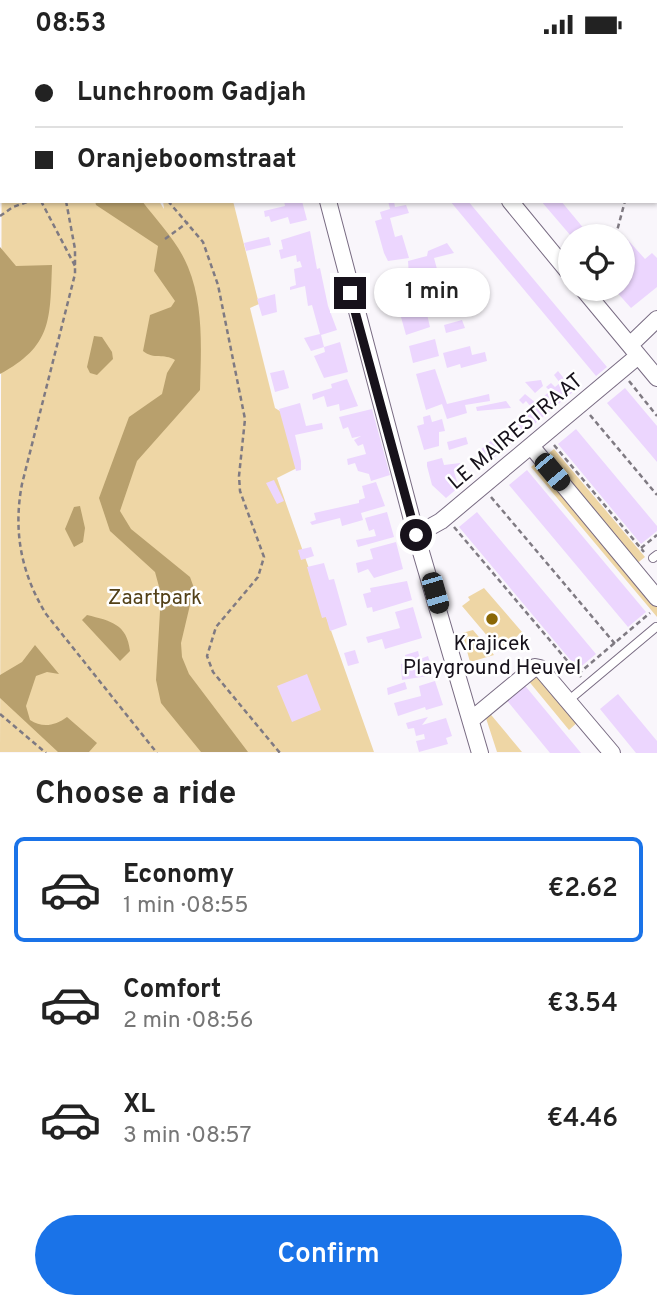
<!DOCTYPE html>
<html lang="en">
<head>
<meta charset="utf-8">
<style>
  :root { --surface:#fff; --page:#f6f6f6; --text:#222; --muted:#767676; --line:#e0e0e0; --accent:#1a73e8 }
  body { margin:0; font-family:Overpass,sans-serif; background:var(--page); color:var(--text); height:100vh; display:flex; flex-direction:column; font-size:26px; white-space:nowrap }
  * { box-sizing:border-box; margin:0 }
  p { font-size:23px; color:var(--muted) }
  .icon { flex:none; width:38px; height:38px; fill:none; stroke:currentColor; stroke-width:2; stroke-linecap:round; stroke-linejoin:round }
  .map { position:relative; height:704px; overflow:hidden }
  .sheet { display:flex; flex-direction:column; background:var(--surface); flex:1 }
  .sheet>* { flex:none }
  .top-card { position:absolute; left:0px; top:0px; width:658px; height:154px; box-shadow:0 2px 5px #0004; display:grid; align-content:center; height:154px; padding:0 35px; background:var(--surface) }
  .tools { position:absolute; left:558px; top:175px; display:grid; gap:14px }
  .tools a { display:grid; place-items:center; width:77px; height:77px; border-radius:50%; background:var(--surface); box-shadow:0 2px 5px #0004; font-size:35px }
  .end { position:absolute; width:32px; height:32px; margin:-16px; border:9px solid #17121b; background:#fff; box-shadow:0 0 0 4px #fff }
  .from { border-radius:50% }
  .bubble { position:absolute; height:49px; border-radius:24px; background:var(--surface); box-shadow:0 2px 5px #0004; font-size:23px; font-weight:600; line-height:49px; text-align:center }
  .car { position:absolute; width:21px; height:42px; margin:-21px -10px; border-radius:9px; box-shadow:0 0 5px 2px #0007; background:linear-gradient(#222 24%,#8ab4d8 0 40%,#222 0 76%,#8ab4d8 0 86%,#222 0) }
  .top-card b { display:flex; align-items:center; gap:24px; height:66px; font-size:26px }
  .top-card b+b { border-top:2px solid var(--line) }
  .top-card i { width:18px; height:18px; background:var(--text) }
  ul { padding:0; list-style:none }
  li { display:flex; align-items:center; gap:21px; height:105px; margin:0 14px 10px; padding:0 21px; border:4px solid transparent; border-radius:10px }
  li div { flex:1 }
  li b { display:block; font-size:26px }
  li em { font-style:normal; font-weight:600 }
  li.current { border-color:var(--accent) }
  li>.icon { width:63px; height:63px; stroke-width:1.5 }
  h2 { padding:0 35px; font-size:32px; line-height:84px }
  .button { display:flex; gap:14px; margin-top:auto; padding:14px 35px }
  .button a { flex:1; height:80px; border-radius:42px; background:var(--accent); color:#fff; font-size:28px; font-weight:600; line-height:80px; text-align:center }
  .status { display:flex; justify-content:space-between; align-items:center; height:49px; padding:0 35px; background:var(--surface); direction:ltr }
  .status svg { height:19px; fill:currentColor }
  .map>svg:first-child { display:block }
</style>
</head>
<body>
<div class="status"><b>08:53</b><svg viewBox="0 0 49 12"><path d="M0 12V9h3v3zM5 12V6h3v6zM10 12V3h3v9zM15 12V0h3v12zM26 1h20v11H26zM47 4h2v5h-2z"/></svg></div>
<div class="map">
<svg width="657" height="704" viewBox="0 0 657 704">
  <rect width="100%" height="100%" fill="#f9f6fb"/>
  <path fill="#eed6a5" d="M2 8V152H159L164 160 163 152H233L259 255 250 259 275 359 283 364 297 419 277 429 374 703H0Z
    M554 400 645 508 635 516 544 408Z
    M538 412 657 555V568L531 418Z
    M484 539 522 583 515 589 517 592 500 602 462 557 470 551 468 548Z
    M473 581 494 606 470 613 462 584Z
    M538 625 580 671 569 681 527 630Z
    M487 661 522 703H497L484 663Z"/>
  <path fill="#b8a06d" d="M95 152H142C158 173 178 193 188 218 204 257 201 301 200 341L137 412 120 462 131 480 190 528 194 539 181 594 182 608 189 625 248 703H201L161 654 156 631 161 545 155 523 110 482 99 449 129 368 162 345 167 324 175 311C164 304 154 311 143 302L150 266 171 258 175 252 154 222 158 197 96 156Z
    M0 198 16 217 52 216C50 271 52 297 0 325Z
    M94 287 102 288 112 303 113 310 97 326 90 324 87 318Z
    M80 457 85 479 83 493 74 498 65 480 74 458Z
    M87 566C111 572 127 575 130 602L120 612 82 571Z
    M35 596 59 625 47 623 36 627 26 657 30 671C42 679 55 677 67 668L97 694 89 703H58L0 649V626L22 613Z"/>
  <path fill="#ecd6fe" d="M284 152H302L307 171 290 175 288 168 271 173 269 167 265 168 264 162 285 157Z
    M388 152H394L395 158 406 156 409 164 390 169 395 188 402 186 409 209 388 212 384 204 375 172 382 170 380 163 390 160Z
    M450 152H468L607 318 596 327Z
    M541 152H561L590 187H571Z
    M310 182 317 220 320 219 328 257 337 281 321 286 324 298 340 293 348 323 324 329 314 307 325 303 324 298 311 302 304 289 320 285 312 256 308 257 305 237 290 241V238L296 236 294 220 302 218 300 212 297 213 296 206 281 210 279 201 283 200 281 191Z
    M269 188 271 196 246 202 244 194Z
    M627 190 645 210 652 204 657 209V238L631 259 614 240H623V193Z
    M447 194 454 204 434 209 437 220 409 228 408 212 427 207 428 202Z
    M411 232 419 262 426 261 430 278 406 286 394 243 395 237Z
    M275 245 277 263 262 267 257 250Z
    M462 271 465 279 446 284 444 276Z
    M435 290 439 307 413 314 409 297Z
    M470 297 472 306 485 303 487 312 461 319 460 315 447 319 443 304Z
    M435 320 447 355 489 345 490 352 465 356 467 364 447 370 442 355 426 361 416 325Z
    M284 321 289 339 275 343 270 324Z
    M558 322 574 342 479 421 477 414 482 413 479 402 531 358 526 352 523 355 519 351 525 345 536 354 550 342 546 338 551 334 555 338 560 334 554 326Z
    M347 330 358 357 340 362 339 355 327 358 324 347 313 351 312 345 332 339 331 335Z
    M541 331 543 337 535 344 525 333Z
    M625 339 657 377V413L607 354Z
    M506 352 511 359 477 362 476 358Z
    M300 354 306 377 322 374 323 380 295 386 301 412V421L296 422 279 360Z
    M372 360 390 426 371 432 369 425 358 422 355 414 348 416 347 410 366 405 363 395 358 397 354 391 361 387 352 389 348 378 343 380 339 368Z
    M430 366 432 373 442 370 445 382 439 383V397L424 401 417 377 424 375 423 368Z
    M576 380 657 477V482L641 495 558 395Z
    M466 388 468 395 449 401 447 393Z
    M442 409 444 416 460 414 462 421 454 423 459 438 446 449 432 436 427 417V413Z
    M527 421 646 563 628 578 509 436Z
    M274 431 284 452 277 455 266 434Z
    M376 433 385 457 361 464 363 471 342 477 340 469 312 476 310 473 316 471 314 464 359 454V451L365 449 362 437Z
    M387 463 394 488 358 498 356 491 376 487 374 480 369 482 365 469Z
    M477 463 596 605 578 620 459 478Z
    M396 493 403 520 374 529 368 520 358 524 356 514 373 510 370 500Z
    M311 498 314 507 301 511 298 501Z
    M324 514 329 531 334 530 347 576 330 582 326 568 322 569 307 518Z
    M407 532 412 551 373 563 372 558 367 559 363 545 371 543 370 539Z
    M413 558 422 589 385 600 382 590 368 594 366 588 400 579 395 563Z
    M355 601 359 614 348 617 344 604Z
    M418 602 420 610 428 607 434 626 402 631 401 615 407 614 405 606Z
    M307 625 321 661 292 673 277 637Z
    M435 632 443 656 426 661 425 658 398 667 394 654 421 647 419 637Z
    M405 633 407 640 388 646 387 639Z
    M522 633 581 704H550L504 648Z
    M618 645 657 692V704H636L600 660Z
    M428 668 422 676 446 669 452 687 446 689 448 695 419 703 416 692 425 690 424 685 416 687 414 679 408 680 406 674Z"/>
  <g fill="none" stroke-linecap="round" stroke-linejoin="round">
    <g stroke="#786b82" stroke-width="10">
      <path id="service" d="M653 509 657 506
        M569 651 656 578"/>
    </g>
    <g stroke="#786b82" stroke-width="18">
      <path id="minor" d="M370 0 376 2
        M314 2V0
        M587 2 588 0
        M328 152 416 486 480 704
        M510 152 570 225
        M583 240 657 329
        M630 296 657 270
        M531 397 657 549
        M416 486 441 472 638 307
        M471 671 535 618 540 619 612 704"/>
    </g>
    <path stroke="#7f7a82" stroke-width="2.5" stroke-dasharray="5 3.5" stroke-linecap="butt" d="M36 0V2
      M130 0 131 2
      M506 2V0
      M656 44 657 41
      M41 152 75 217
      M66 152 75 200V225L22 435C13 482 21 524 46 565L157 704
      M168 152 203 193 218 236 245 370 239 427 240 442 264 508 258 528 216 578 207 607 213 623 280 704
      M0 167 13 158 30 152
      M620 187 617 182 625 152
      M165 190 188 173
      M629 332 657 367
      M590 366 657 446
      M554 396 644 503
      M491 448 616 596
      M454 478 581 628
      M641 499 657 486
      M578 625 650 564
      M0 665 46 704"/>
    <use href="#service" stroke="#fff" stroke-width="8"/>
    <use href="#minor" stroke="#fff" stroke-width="16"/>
  </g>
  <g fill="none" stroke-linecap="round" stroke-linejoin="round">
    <path stroke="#17121b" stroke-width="9" d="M350 244 416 486"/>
  </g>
  <circle fill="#8a6705" stroke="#fff" stroke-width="2.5" cx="492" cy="570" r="7"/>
  <g text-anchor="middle" stroke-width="5" stroke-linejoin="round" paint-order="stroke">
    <g font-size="21" fill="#17121b" stroke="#fff">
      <text transform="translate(515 382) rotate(-40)" y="7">LE MAIRESTRAAT</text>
    </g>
    <g font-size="21" fill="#524017" stroke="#fff">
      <text x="155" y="555">Zaartpark</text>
    </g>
    <g font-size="21" fill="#17121b" stroke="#fff">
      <text x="492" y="601">Krajicek<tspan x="492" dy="24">Playground Heuvel</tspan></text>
    </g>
  </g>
</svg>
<div class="tools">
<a><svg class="icon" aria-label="locate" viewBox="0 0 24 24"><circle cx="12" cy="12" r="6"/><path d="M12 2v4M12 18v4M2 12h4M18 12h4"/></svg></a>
</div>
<i class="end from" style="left:416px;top:486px"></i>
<i class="end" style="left:350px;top:244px"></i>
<div class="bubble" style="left:374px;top:219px;width:116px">1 min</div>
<i class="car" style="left:552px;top:423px;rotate:140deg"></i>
<i class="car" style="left:435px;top:544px;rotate:164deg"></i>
<div class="top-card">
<b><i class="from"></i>Lunchroom Gadjah</b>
<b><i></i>Oranjeboomstraat</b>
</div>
</div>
<section class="sheet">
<h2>Choose a ride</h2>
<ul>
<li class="current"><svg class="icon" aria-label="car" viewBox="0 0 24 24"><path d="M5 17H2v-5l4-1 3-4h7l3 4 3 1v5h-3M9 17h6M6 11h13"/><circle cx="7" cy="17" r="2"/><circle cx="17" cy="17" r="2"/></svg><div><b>Economy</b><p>1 min · 08:55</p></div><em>€2.62</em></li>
<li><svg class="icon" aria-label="car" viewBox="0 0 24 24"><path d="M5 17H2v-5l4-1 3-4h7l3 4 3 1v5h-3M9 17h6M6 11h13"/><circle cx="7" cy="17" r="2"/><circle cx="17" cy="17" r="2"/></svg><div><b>Comfort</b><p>2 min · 08:56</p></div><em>€3.54</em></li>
<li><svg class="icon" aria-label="car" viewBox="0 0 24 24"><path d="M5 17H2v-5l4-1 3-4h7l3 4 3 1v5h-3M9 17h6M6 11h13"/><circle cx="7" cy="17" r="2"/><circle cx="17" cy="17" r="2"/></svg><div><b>XL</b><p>3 min · 08:57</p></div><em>€4.46</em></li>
</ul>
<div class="button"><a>Confirm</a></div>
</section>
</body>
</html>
